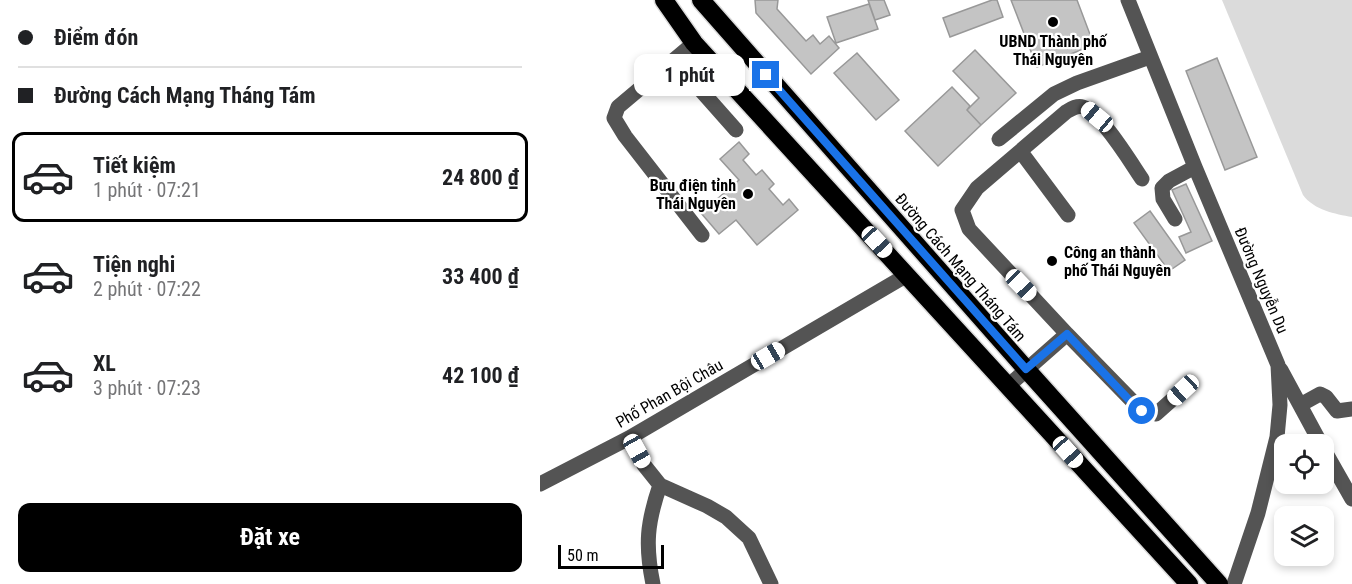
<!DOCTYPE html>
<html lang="vi">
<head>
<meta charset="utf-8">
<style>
  :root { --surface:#fff; --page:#f6f6f6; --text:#202124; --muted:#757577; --line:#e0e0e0; --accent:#000 }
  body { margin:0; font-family:"Roboto Condensed",sans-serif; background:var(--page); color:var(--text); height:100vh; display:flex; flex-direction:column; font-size:22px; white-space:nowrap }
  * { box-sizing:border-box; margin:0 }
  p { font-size:20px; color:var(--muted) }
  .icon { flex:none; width:33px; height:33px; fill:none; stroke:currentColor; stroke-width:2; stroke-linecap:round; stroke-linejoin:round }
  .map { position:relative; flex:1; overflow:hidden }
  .drawer { display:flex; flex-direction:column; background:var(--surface); width:540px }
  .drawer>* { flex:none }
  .hud { display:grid; align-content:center; height:132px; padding:0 18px; background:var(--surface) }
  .controls { position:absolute; left:734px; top:434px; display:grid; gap:12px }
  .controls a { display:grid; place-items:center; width:60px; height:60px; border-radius:12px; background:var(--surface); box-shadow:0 3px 9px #0003; font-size:30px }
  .scale { position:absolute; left:18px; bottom:15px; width:106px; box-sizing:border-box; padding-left:6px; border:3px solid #000; border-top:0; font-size:16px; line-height:21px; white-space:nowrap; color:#000; -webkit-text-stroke:4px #fff; paint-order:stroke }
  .end { position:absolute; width:27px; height:27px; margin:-14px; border:8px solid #1a73e8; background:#fff; box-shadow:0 0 0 3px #fff }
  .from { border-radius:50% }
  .bubble { position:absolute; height:42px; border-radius:12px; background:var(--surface); box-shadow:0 3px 9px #0003; font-size:20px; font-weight:700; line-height:42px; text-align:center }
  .car { position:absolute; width:18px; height:36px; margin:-18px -9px; border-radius:8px; box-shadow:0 0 4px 2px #0007; background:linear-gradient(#fff 24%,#345 0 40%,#fff 0 76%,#345 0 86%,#fff 0) }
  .hud b { display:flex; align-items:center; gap:21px; height:57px; font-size:22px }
  .hud b+b { border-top:2px solid var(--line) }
  .hud i { width:15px; height:15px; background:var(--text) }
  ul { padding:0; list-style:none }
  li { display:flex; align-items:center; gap:18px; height:90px; margin:0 12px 9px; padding:0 6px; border:3px solid transparent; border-radius:12px }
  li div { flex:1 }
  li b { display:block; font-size:22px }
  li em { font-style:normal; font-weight:700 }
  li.selected { border-color:var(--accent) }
  li>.icon { width:54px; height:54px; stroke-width:1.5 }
  .button { display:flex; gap:12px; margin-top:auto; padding:12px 18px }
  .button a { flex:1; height:69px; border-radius:12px; background:var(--accent); color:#fff; font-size:24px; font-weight:700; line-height:69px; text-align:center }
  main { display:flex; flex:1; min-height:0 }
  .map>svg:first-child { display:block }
</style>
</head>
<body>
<main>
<section class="drawer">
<div class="hud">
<b><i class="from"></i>Điểm đón</b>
<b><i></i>Đường Cách Mạng Tháng Tám</b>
</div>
<ul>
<li class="selected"><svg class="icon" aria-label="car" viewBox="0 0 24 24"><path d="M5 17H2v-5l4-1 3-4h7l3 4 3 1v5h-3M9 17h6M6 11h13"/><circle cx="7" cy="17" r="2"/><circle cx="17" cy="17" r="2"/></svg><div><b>Tiết kiệm</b><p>1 phút · 07:21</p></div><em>24 800 ₫</em></li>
<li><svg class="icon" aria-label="car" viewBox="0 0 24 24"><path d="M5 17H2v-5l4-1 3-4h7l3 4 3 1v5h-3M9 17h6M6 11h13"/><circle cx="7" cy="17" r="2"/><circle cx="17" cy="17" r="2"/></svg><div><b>Tiện nghi</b><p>2 phút · 07:22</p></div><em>33 400 ₫</em></li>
<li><svg class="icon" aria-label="car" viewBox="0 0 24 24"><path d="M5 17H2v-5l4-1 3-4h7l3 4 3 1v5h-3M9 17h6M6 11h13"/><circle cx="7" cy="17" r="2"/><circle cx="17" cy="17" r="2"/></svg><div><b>XL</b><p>3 phút · 07:23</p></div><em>42 100 ₫</em></li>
</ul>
<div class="button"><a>Đặt xe</a></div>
</section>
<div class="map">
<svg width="812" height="584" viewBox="0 0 812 584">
  <rect width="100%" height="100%" fill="#fff"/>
  <path fill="#dbdbdb" d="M682 0H812V217C795 214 774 210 763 195Z"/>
  <path fill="#c4c4c4" stroke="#989898" stroke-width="1.5" d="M215 0H238L237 9 266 41 273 35 280 44 289 36 299 48 271 74 216 13Z
    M328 0H344L350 15 335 20Z
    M452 0H457L463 17 410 37 403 18Z
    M471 0H537L554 45 497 67Z
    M329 4 338 29 296 43 287 17Z
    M435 50 476 93 441 125 427 110 439 98 413 71Z
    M317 53 359 100 336 120 294 73Z
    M677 58 717 157 685 170 646 71Z
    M412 87 430 106 427 110 441 125 398 166 365 131Z
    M199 142 209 154 203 160 216 175 222 170 234 184 229 189 243 205 249 199 258 210 217 245 196 220 179 234 161 213 199 180 180 159Z
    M646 184 672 241 646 253 639 237 651 232 632 190Z
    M610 211 645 260 629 271 594 223Z"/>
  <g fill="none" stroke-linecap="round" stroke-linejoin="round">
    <g stroke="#dbdbdb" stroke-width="21">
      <path id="highway" d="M124 0 154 43 649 584
        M161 0 486 369 679 584"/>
    </g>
    <path stroke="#545454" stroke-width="15" d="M588 0 655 167 738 365 740 405 737 437 718 513 694 584
      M154 43 78 107 74 118 85 136 162 235
      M134 60 196 130
      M459 139 514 94 537 83 610 57
      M481 152 528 215
      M635 219 623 199 622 188 629 181 655 167
      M527 334 429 229 422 210 437 188 526 112C531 109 537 105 543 107 561 113 591 163 602 179
      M741 370 781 444
      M468 386 527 334 602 411 616 414 643 390
      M760 405 780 394 786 397 797 411 812 409
      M89 438 104 465 120 485 167 506 186 517 209 538 231 584
      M783 448 812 499
      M0 484 89 438 367 275
      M113 584C105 545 107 523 120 485"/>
    <use href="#highway" stroke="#000" stroke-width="18"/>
  </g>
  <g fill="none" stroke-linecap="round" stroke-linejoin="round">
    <path stroke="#1a73e8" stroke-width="8" d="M226 75 486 369 527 334 592 403 602 411"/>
  </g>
  <g fill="#000" stroke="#fff" stroke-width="2">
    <circle cx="513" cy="22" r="6"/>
    <circle cx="208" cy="194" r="6"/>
    <circle cx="512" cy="261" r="6"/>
  </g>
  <g text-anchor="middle" stroke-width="4.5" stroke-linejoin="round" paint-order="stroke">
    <g font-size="16" font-weight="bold" fill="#000" stroke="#fff">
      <text x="513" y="47">UBND Thành phố<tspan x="513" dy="18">Thái Nguyên</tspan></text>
      <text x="196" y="191" text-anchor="end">Bưu điện tỉnh<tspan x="196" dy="18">Thái Nguyên</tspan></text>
      <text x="524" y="258" text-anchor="start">Công an thành<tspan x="524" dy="18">phố Thái Nguyên</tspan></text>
    </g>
    <g font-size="16" fill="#000" stroke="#fff">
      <text transform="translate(421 267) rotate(49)" y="6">Đường Cách Mạng Tháng Tám</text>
      <text transform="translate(722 280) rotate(67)" y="6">Đường Nguyễn Du</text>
      <text transform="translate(129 393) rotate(-30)" y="6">Phố Phan Bội Châu</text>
    </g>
  </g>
</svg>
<div class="controls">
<a><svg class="icon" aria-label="locate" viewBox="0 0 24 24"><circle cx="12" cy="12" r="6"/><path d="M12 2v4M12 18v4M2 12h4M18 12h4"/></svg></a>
<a><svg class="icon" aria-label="layers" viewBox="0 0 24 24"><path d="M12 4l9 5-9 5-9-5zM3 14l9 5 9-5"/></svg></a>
</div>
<div class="scale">50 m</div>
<i class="end from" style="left:602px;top:411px"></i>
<i class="end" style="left:226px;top:75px"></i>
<div class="bubble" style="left:94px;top:54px;width:111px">1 phút</div>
<i class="car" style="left:557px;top:117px;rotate:310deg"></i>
<i class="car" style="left:337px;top:242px;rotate:137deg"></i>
<i class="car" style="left:481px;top:285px;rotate:136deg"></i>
<i class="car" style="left:228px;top:356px;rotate:60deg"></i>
<i class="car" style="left:643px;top:390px;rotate:227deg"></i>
<i class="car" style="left:97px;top:451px;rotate:151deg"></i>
<i class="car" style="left:528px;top:452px;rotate:138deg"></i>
</div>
</main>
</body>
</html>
